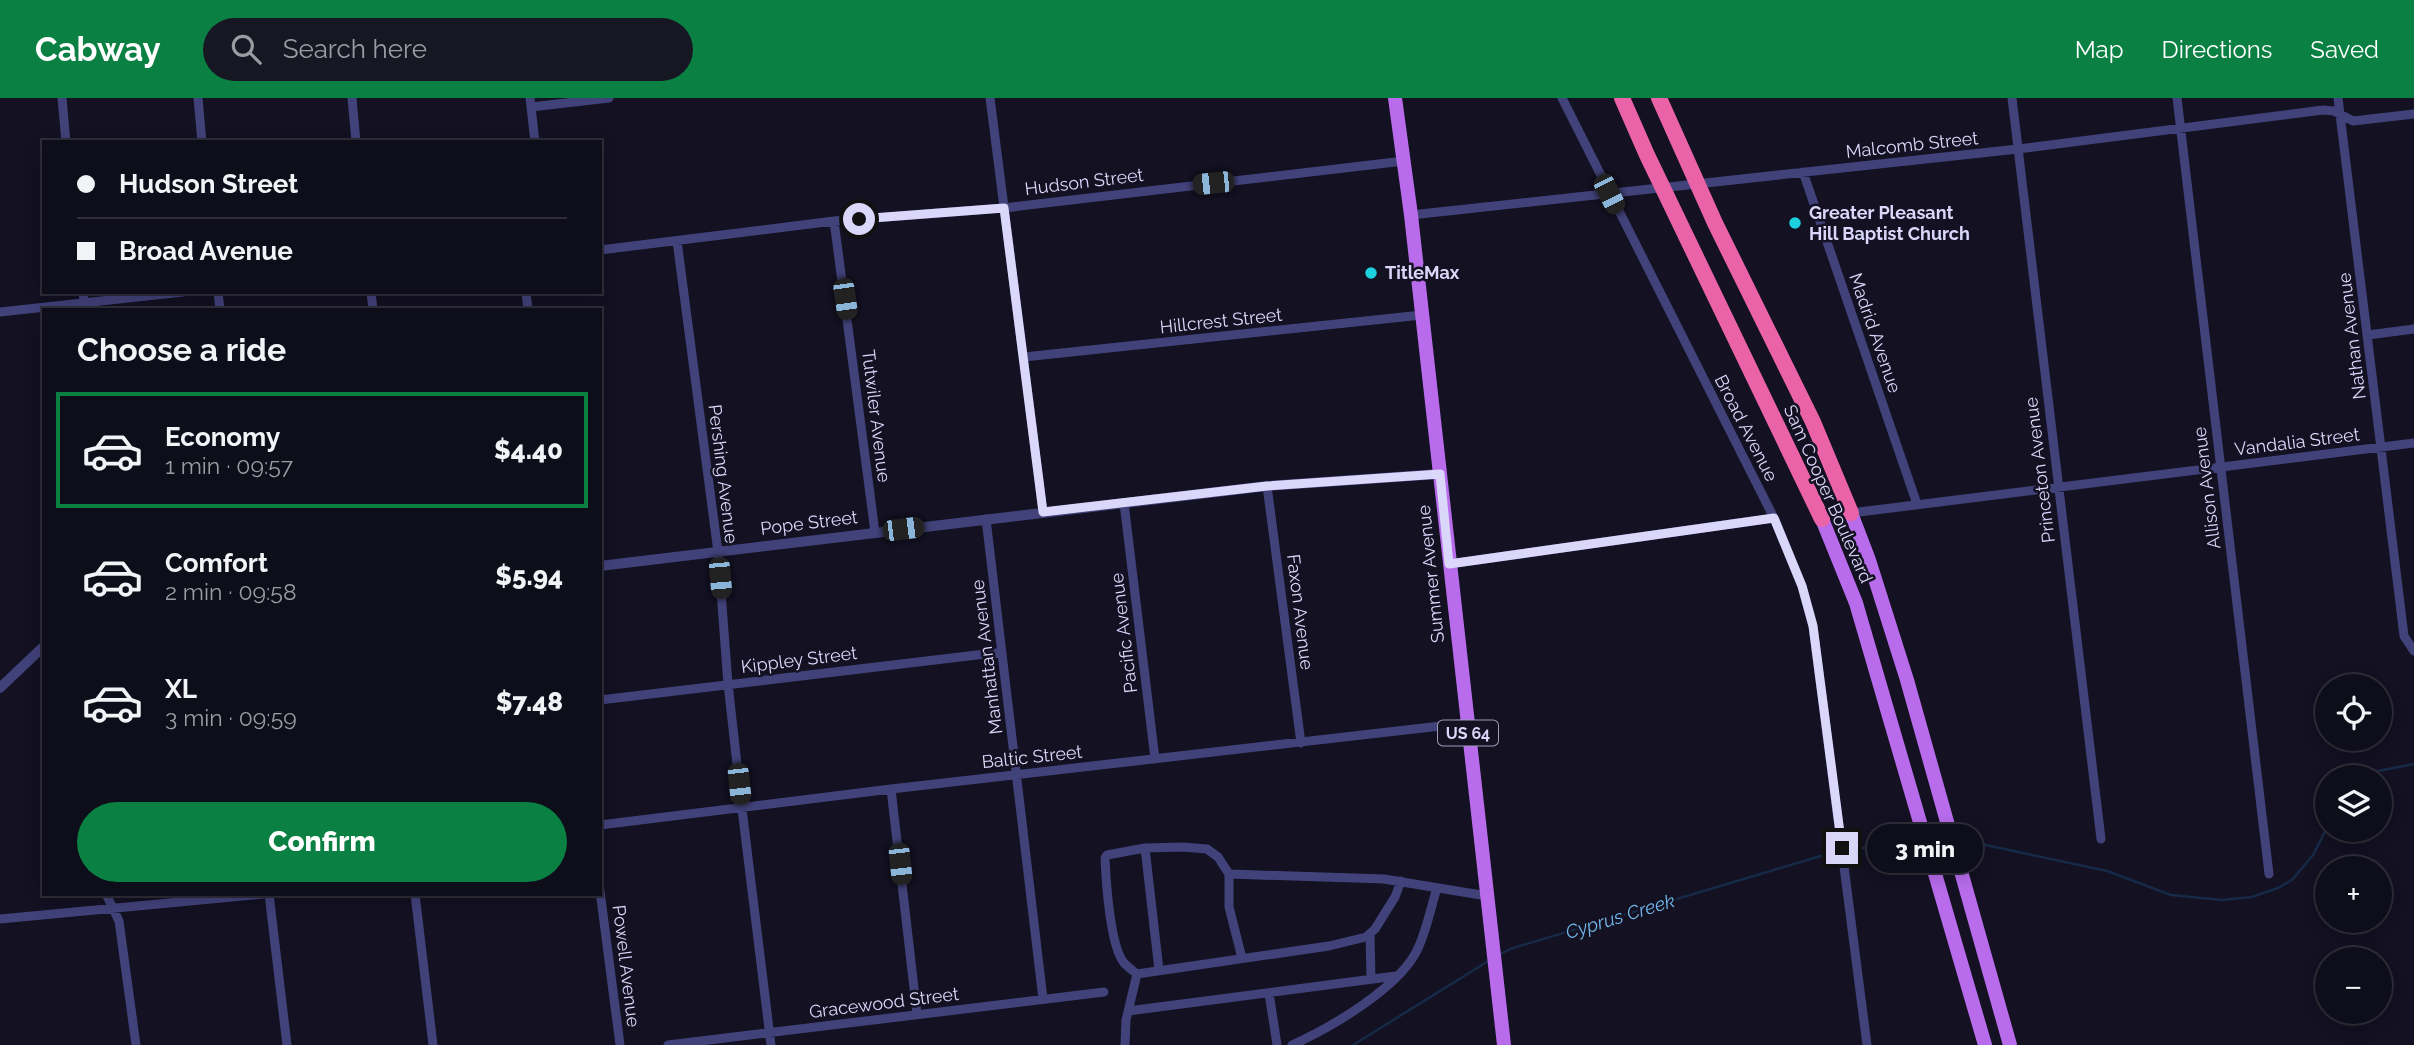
<!DOCTYPE html>
<html lang="en">
<head>
<meta charset="utf-8">
<style>
  :root { --surface:#0e0d1a; --page:#171623; --text:#f1f3f6; --muted:#9b9ca2; --line:#2e2d39; --accent:#0b8043 }
  body { margin:0; font-family:Raleway,sans-serif; background:var(--page); color:var(--text); height:100vh; display:flex; flex-direction:column; font-size:26px; white-space:nowrap }
  * { box-sizing:border-box; margin:0 }
  p { font-size:23px; color:var(--muted) }
  .icon { flex:none; width:38px; height:38px; fill:none; stroke:currentColor; stroke-width:2; stroke-linecap:round; stroke-linejoin:round }
  .map { position:relative; flex:1; overflow:hidden }
  .details { position:absolute; left:42px; top:210px; width:560px; height:588px; display:flex; flex-direction:column; background:var(--surface); border-radius:0px; box-shadow:0 4px 18px #0003,0 0 0 2px var(--line) }
  .details>* { flex:none }
  .guide { position:absolute; left:42px; top:42px; width:560px; height:154px; border-radius:0px; box-shadow:0 4px 18px #0003,0 0 0 2px var(--line); display:grid; align-content:center; height:154px; padding:0 35px; background:var(--surface) }
  .tools { position:absolute; left:2315px; top:576px; display:grid; gap:14px }
  .tools a { display:grid; place-items:center; width:77px; height:77px; border-radius:50%; background:var(--surface); box-shadow:0 4px 18px #0003,0 0 0 2px var(--line); font-size:35px }
  .end { position:absolute; width:32px; height:32px; margin:-16px; border:9px solid #dad7fa; background:#111; box-shadow:0 0 0 4px #111 }
  .from { border-radius:50% }
  .bubble { position:absolute; height:49px; border-radius:24px; background:var(--surface); box-shadow:0 4px 18px #0003,0 0 0 2px var(--line); font-size:23px; font-weight:800; line-height:49px; text-align:center }
  .car { position:absolute; width:21px; height:42px; margin:-21px -10px; border-radius:9px; box-shadow:0 0 5px 2px #0007; background:linear-gradient(#222 24%,#8ab4d8 0 40%,#222 0 76%,#8ab4d8 0 86%,#222 0) }
  .guide b { display:flex; align-items:center; gap:24px; height:66px; font-size:26px }
  .guide b+b { border-top:2px solid var(--line) }
  .guide i { width:18px; height:18px; background:var(--text) }
  ul { padding:0; list-style:none }
  li { display:flex; align-items:center; gap:21px; height:116px; margin:0 14px 10px; padding:0 21px; border:4px solid transparent; border-radius:0px }
  li div { flex:1 }
  li b { display:block; font-size:26px }
  li em { font-style:normal; font-weight:800 }
  li.selected { border-color:var(--accent) }
  li>.icon { width:63px; height:63px; stroke-width:1.5 }
  h2 { padding:0 35px; font-size:32px; line-height:84px }
  .cta { display:flex; gap:14px; margin-top:auto; padding:14px 35px }
  .cta a { flex:1; height:80px; border-radius:42px; background:var(--accent); color:#fff; font-size:28px; font-weight:800; line-height:80px; text-align:center }
  header { display:flex; align-items:center; gap:42px; box-sizing:border-box; height:98px; padding:0 35px; background:var(--accent); color:#fff }
  header strong { font-size:33px }
  nav { display:flex; gap:38px; margin-inline-start:auto; font-size:24px }
  .search { width:490px; height:63px; background:var(--page); display:flex; align-items:center; gap:18px; box-sizing:border-box; padding:0 24px; border-radius:38px; color:var(--muted); font-size:26px }
  .map>svg:first-child { display:block }
</style>
</head>
<body>
<header>
<strong>Cabway</strong>
<div class="search"><svg class="icon" aria-label="search" viewBox="0 0 24 24"><circle cx="10" cy="10" r="6"/><path d="M15 15l6 6"/></svg>Search here</div>
<nav><a>Map</a><a>Directions</a><a>Saved</a></nav>
</header>
<div class="map">
<svg width="2414" height="947" viewBox="0 0 2414 947">
  <rect width="100%" height="100%" fill="#131122"/>
  <g fill="none" stroke-linecap="round" stroke-linejoin="round">
    <path stroke="#162a47" stroke-width="2.5" d="M2370 679 2378 673 2414 666
      M1967 743 2107 773 2171 797 2222 802 2252 799 2278 790 2292 782 2313 757 2328 728
      M1499 857 1510 851 1824 757 1908 742
      M1353 947 1490 862"/>
    <path stroke="#42427b" stroke-width="9" d="M62 0 66 44
      M198 0 202 44
      M352 0 356 44
      M530 0 535 44
      M990 0 1043 414
      M1562 0 1774 420 1802 488 1813 528 1867 947
      M2012 0 2101 741
      M2177 0 2269 776
      M2338 0 2404 538 2414 553
      M531 9 609 0
      M1803 74 1917 406
      M1411 117 2018 51 2323 12 2334 13 2353 23 2414 16
      M834 123 875 434
      M677 143 718 454 728 586 742 711 771 947
      M600 152 834 123 1004 110 1404 63
      M83 194 85 212
      M218 194 220 212
      M371 194 373 212
      M526 194 528 212
      M0 214 183 194
      M2368 237 2414 231
      M1024 259 1422 217
      M1267 388 1301 645
      M1124 405 1155 661
      M1851 415 2414 345
      M986 421 1043 901
      M1449 466 1774 420
      M600 602 1002 554
      M891 691 917 916
      M600 727 891 691 1467 625
      M1229 776 1384 781 1487 798
      M600 793 620 947
      M106 796 119 823 136 947
      M269 796 287 947
      M415 796 433 947
      M0 821 263 796
      M1370 836 1371 881
      M1159 872 1145 750 1183 749 1207 751 1218 759 1229 776V809L1242 860
      M1137 876 1329 848 1366 839 1375 831 1395 799 1401 783
      M1137 876C1133 873 1128 869 1124 865 1110 848 1106 783 1105 760L1107 757 1145 750
      M1269 895 1277 947
      M1128 913 1396 878
      M668 947 1104 894
      M1125 947 1126 922 1137 876
      M1292 947C1330 930 1403 888 1419 848 1427 830 1431 809 1437 790"/>
    <path stroke="#42427b" stroke-width="10" d="M600 468 1267 388 1439 376
      M0 590 44 548"/>
    <path stroke="#b86cec" stroke-width="14" d="M1395 0 1411 117 1504 947
      M1851 415 1869 462 1907 582 2010 947
      M1822 421 1856 505 1985 947"/>
    <path stroke="#ea62a7" stroke-width="16" d="M1622 0 1647 57 1822 421
      M1659 0 1715 125 1813 324 1851 415"/>
  </g>
  <g fill="none" stroke-linecap="round" stroke-linejoin="round">
    <path stroke="#dad7fa" stroke-width="9" d="M859 121 1004 110 1043 414 1267 388 1440 376 1449 466 1774 420 1802 488 1813 528 1842 750"/>
  </g>
  <g fill="#1dd2df" stroke="#131122" stroke-width="2.5">
    <circle cx="1795" cy="125" r="7"/>
    <circle cx="1371" cy="175" r="7"/>
  </g>
  <g text-anchor="middle" stroke-width="5" stroke-linejoin="round" paint-order="stroke">
    <rect fill="#131122" stroke="#9e9cb9" stroke-width="2" x="1438" y="622.5" width="60" height="25" rx="5"/>
    <g font-size="16" font-weight="bold" fill="#dad7fa">
      <text x="1468" y="641">US 64</text>
    </g>
    <g font-size="18" fill="#dad7fa" stroke="#131122">
      <text transform="translate(1912 47) rotate(-6)" y="6">Malcomb Street</text>
      <text transform="translate(1084 84) rotate(-7)" y="6">Hudson Street</text>
      <text transform="translate(1221 223) rotate(-6)" y="6">Hillcrest Street</text>
      <text transform="translate(1875 235) rotate(71)" y="6">Madrid Avenue</text>
      <text transform="translate(2352 238) rotate(-97)" y="6">Nathan Avenue</text>
      <text transform="translate(876 318) rotate(83)" y="6">Tutwiler Avenue</text>
      <text transform="translate(1746 330) rotate(63)" y="6">Broad Avenue</text>
      <text transform="translate(2297 344) rotate(-7)" y="6">Vandalia Street</text>
      <text transform="translate(2040 372) rotate(-97)" y="6">Princeton Avenue</text>
      <text transform="translate(723 376) rotate(83)" y="6">Pershing Avenue</text>
      <text transform="translate(2207 390) rotate(-97)" y="6">Allison Avenue</text>
      <text transform="translate(1828 396) rotate(66)" y="6">Sam Cooper Boulevard</text>
      <text transform="translate(809 425) rotate(-7)" y="6">Pope Street</text>
      <text transform="translate(1431 476) rotate(-96)" y="6">Summer Avenue</text>
      <text transform="translate(1300 514) rotate(83)" y="6">Faxon Avenue</text>
      <text transform="translate(1124 535) rotate(-97)" y="6">Pacific Avenue</text>
      <text transform="translate(987 559) rotate(-97)" y="6">Manhattan Avenue</text>
      <text transform="translate(799 562) rotate(-7)" y="6">Kippley Street</text>
      <text transform="translate(1032 659) rotate(-6)" y="6">Baltic Street</text>
      <text transform="translate(626 868) rotate(83)" y="6">Powell Avenue</text>
      <text transform="translate(884 905) rotate(-7)" y="6">Gracewood Street</text>
    </g>
    <g font-size="18" font-weight="bold" fill="#dad7fa" stroke="#131122" text-anchor="start">
      <text x="1809" y="121">Greater Pleasant<tspan x="1809" dy="21">Hill Baptist Church</tspan></text>
      <text x="1385" y="181">TitleMax</text>
    </g>
    <g font-size="19" font-style="italic" fill="#72b8ec" stroke="#131122">
      <text transform="translate(1620 818) rotate(-17)" y="7">Cyprus Creek</text>
    </g>
  </g>
</svg>
<div class="tools">
<a><svg class="icon" aria-label="locate" viewBox="0 0 24 24"><circle cx="12" cy="12" r="6"/><path d="M12 2v4M12 18v4M2 12h4M18 12h4"/></svg></a>
<a><svg class="icon" aria-label="layers" viewBox="0 0 24 24"><path d="M12 4l9 5-9 5-9-5zM3 14l9 5 9-5"/></svg></a>
<a>+</a>
<a>−</a>
</div>
<i class="end from" style="left:859px;top:121px"></i>
<i class="end" style="left:1842px;top:750px"></i>
<div class="bubble" style="left:1867px;top:726px;width:116px">3 min</div>
<i class="car" style="left:1213px;top:85px;rotate:264deg"></i>
<i class="car" style="left:1609px;top:96px;rotate:153deg"></i>
<i class="car" style="left:845px;top:201px;rotate:172deg"></i>
<i class="car" style="left:903px;top:431px;rotate:83deg"></i>
<i class="car" style="left:720px;top:480px;rotate:175deg"></i>
<i class="car" style="left:739px;top:686px;rotate:174deg"></i>
<i class="car" style="left:900px;top:766px;rotate:174deg"></i>
<div class="guide">
<b><i class="from"></i>Hudson Street</b>
<b><i></i>Broad Avenue</b>
</div>
<section class="details">
<h2>Choose a ride</h2>
<ul>
<li class="selected"><svg class="icon" aria-label="car" viewBox="0 0 24 24"><path d="M5 17H2v-5l4-1 3-4h7l3 4 3 1v5h-3M9 17h6M6 11h13"/><circle cx="7" cy="17" r="2"/><circle cx="17" cy="17" r="2"/></svg><div><b>Economy</b><p>1 min · 09:57</p></div><em>$4.40</em></li>
<li><svg class="icon" aria-label="car" viewBox="0 0 24 24"><path d="M5 17H2v-5l4-1 3-4h7l3 4 3 1v5h-3M9 17h6M6 11h13"/><circle cx="7" cy="17" r="2"/><circle cx="17" cy="17" r="2"/></svg><div><b>Comfort</b><p>2 min · 09:58</p></div><em>$5.94</em></li>
<li><svg class="icon" aria-label="car" viewBox="0 0 24 24"><path d="M5 17H2v-5l4-1 3-4h7l3 4 3 1v5h-3M9 17h6M6 11h13"/><circle cx="7" cy="17" r="2"/><circle cx="17" cy="17" r="2"/></svg><div><b>XL</b><p>3 min · 09:59</p></div><em>$7.48</em></li>
</ul>
<div class="cta"><a>Confirm</a></div>
</section>
</div>
</body>
</html>
